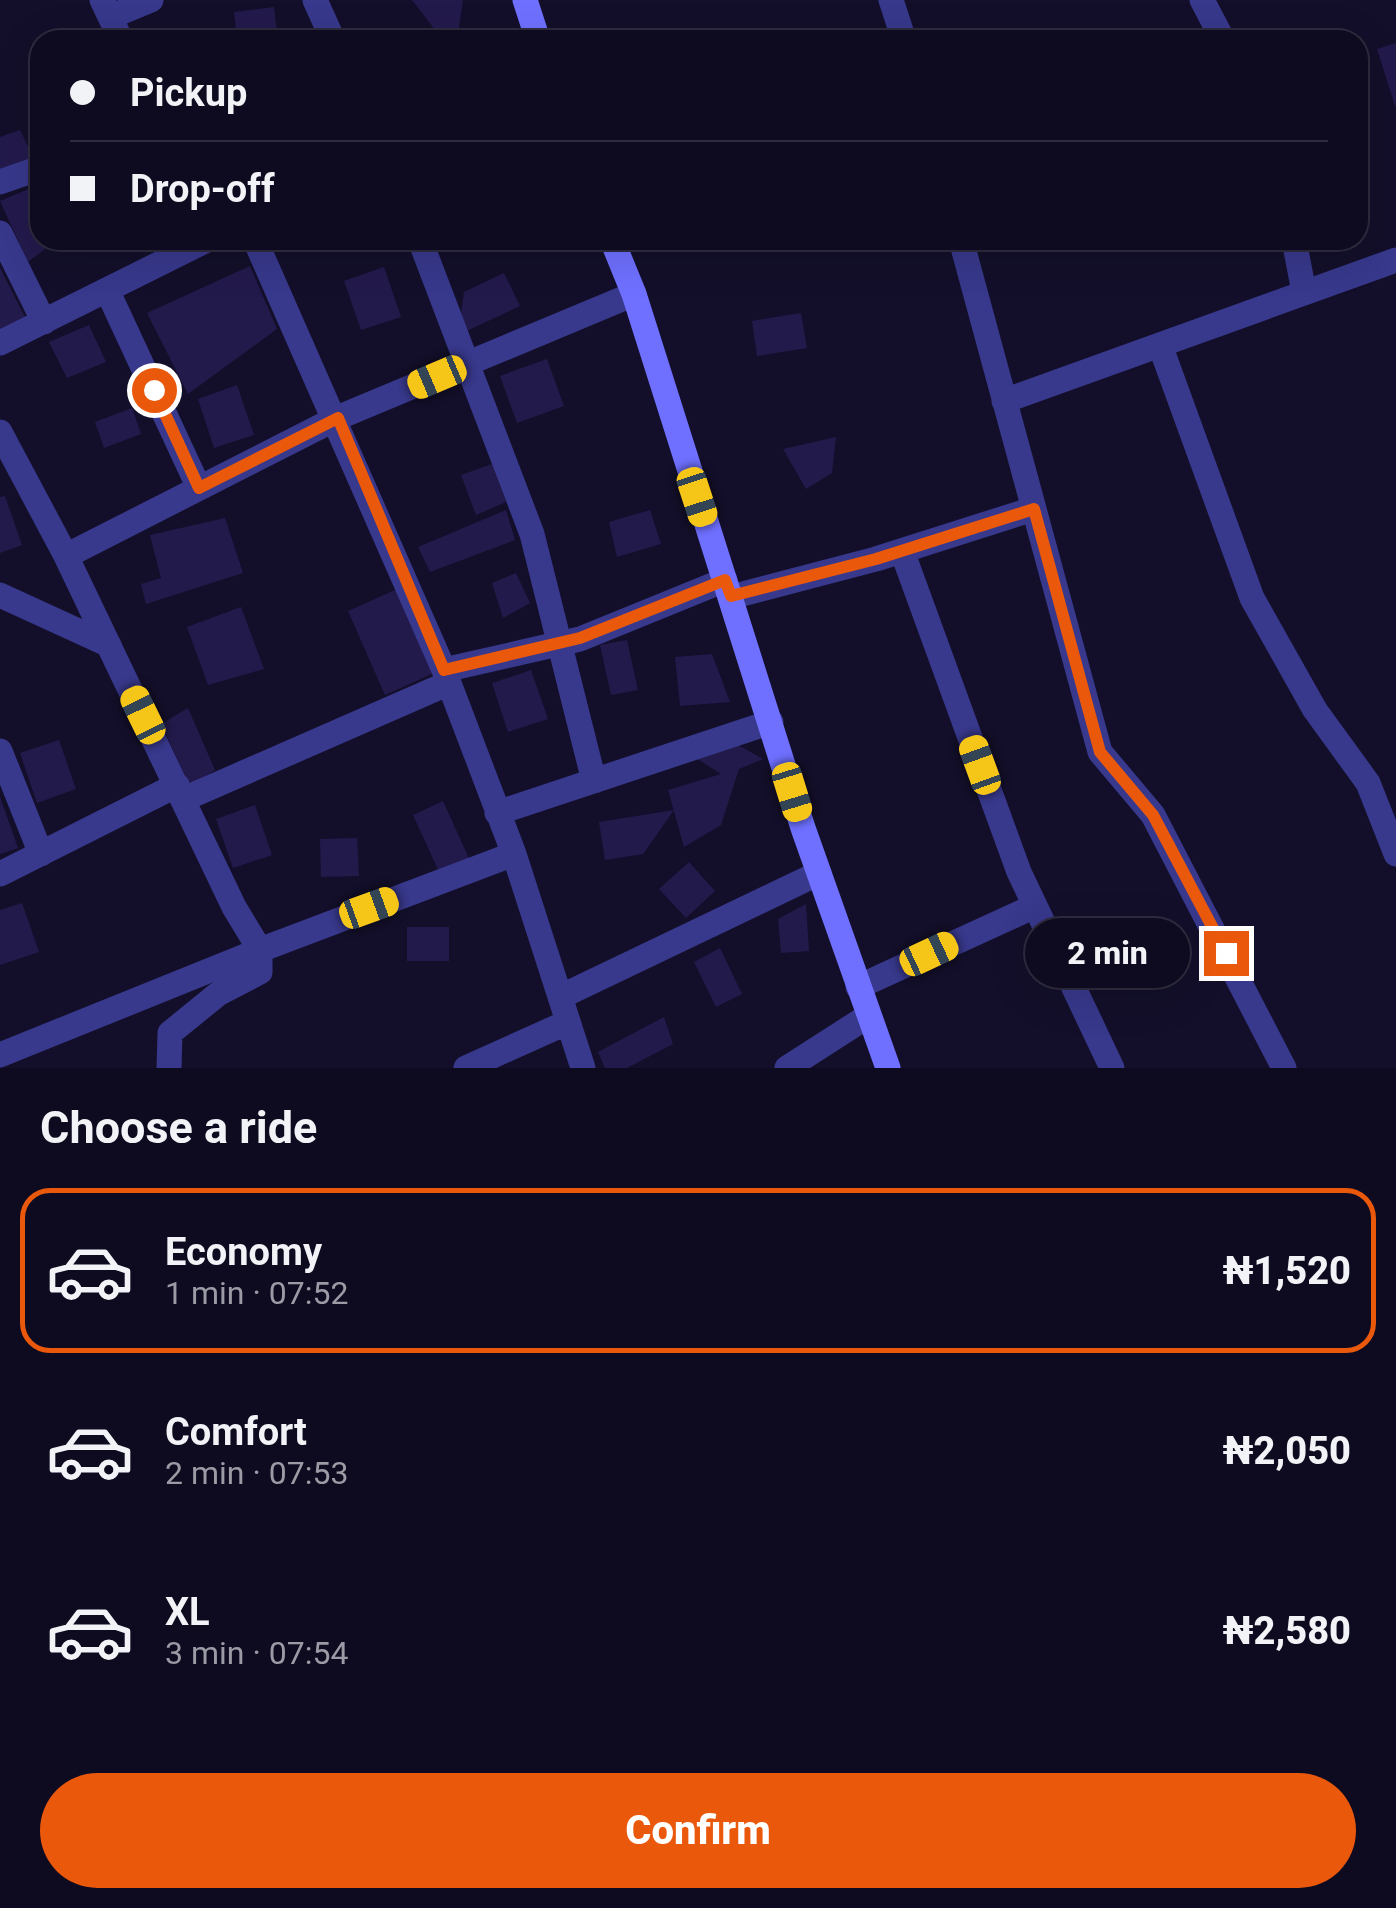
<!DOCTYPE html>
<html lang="en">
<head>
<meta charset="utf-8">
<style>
  :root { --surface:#0e0b20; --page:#171429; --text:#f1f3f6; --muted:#9b9ba5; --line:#2e2b3e; --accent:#ea580c }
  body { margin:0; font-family:Roboto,sans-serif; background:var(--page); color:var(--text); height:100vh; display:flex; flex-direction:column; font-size:38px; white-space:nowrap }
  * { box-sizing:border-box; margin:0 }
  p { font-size:32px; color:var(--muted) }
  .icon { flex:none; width:55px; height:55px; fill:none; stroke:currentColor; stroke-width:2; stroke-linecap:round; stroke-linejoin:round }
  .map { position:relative; height:1068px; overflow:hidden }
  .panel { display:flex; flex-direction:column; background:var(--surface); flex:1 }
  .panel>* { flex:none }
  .top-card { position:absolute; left:30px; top:30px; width:1338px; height:220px; border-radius:30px; box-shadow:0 10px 40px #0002,0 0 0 2px var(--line); display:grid; align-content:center; height:220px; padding:0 40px; background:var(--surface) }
  .end { position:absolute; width:45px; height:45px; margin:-22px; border:12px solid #ea580c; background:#fff; box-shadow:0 0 0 5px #fff }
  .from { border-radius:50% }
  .bubble { position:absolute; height:70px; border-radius:35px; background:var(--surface); box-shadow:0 10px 40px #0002,0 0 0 2px var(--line); font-size:32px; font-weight:800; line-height:70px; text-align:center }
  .car { position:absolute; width:30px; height:60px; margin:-30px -15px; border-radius:12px; box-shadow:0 0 8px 2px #0007; background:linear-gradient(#f5c518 24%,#345 0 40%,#f5c518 0 76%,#345 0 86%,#f5c518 0) }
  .top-card b { display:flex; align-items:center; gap:35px; height:95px; font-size:38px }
  .top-card b+b { border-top:2px solid var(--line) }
  .top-card i { width:25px; height:25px; background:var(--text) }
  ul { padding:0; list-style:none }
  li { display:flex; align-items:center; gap:30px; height:165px; margin:0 20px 15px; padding:0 20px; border:5px solid transparent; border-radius:30px }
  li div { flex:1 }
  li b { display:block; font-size:38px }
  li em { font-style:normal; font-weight:800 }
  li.active { border-color:var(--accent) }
  li>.icon { width:90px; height:90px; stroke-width:1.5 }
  h2 { padding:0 40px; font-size:45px; line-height:120px }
  .button { display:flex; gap:20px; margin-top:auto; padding:20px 40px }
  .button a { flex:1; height:115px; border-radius:60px; background:var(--accent); color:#fff; font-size:40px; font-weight:800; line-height:115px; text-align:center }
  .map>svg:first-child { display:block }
</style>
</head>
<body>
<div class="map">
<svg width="1396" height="1068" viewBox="0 0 1396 1068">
  <rect width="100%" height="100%" fill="#130f2a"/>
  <path fill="#231a4c" d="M412 0H463L457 40H443Z
    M274 7 278 40H237L234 12Z
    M1396 43V106H1395L1377 49Z
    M20 130 34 159 0 172V137Z
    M31 188 40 211V240L53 243 28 262 0 201Z
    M149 240H191L156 256Z
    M250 266 277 329 188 394 147 313Z
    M384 267 401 317 361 330 344 281Z
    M0 268 27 321 0 333Z
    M504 273 520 306 458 335 464 292Z
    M801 313 807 348 757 356 752 321Z
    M89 325 106 362 67 378 49 342Z
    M547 359 564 406 517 423 500 376Z
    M237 385 254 435 214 448 198 399Z
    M132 408 141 434 104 448 95 422Z
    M836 437 832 473 806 489 783 449Z
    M492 464 506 502 476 515 461 475Z
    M5 496 22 545 0 553V497Z
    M506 510 515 540 430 572 418 547Z
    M650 510 661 544 617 557 609 522Z
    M225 518 243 573 146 604 141 584 161 578 150 535Z
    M516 573 530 603 503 618 492 583Z
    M397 589 434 673 385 695 348 611Z
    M241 607 264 669 208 685 187 627Z
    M627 640 638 690 611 695 600 645Z
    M712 654 730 702 680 706 675 657Z
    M531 670 548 719 508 732 492 683Z
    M188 708 215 770 190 786 161 724Z
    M724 737 763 759 739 769 721 825 684 847 668 790 721 774 685 751Z
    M59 740 76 789 37 803 20 753Z
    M0 797 18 848 0 854Z
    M443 801 471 863 441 876 413 815Z
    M255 805 272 855 233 868 216 819Z
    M674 810 643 854 605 860 599 822Z
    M357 838 359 876 321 877 320 839Z
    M689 862 715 891 686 918 659 889Z
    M22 903 39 952 0 965V910Z
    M806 904 809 951 781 953 778 919Z
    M407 927H449V961H407Z
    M720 948 742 994 716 1007 694 962Z
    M664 1017 673 1044 627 1068H605L598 1052Z"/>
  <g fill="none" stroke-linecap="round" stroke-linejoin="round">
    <path stroke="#38388c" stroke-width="25" d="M102 0 121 40
      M315 0 333 40
      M891 0 904 40
      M1202 0 1223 40
      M110 17 151 0
      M0 182 40 168
      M0 233 44 322
      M255 240 444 670 514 854 583 1068
      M420 240 532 534 594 781
      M961 240 1100 752 1153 815 1284 1068
      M1294 240 1304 292
      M108 292 199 488
      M0 343 207 240
      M1160 345 1252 598 1315 710 1368 783 1396 854
      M1004 401 1396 260
      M0 432 66 556
      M902 551 1019 872 1112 1068
      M0 595 109 645
      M731 597 876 559 1033 509
      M444 670 580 639 725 580
      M0 751 41 854
      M184 799 449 683
      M497 813 771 722
      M0 874 177 785
      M858 987 1035 906
      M560 997 819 873
      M0 1055 260 950 514 854
      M169 1068 170 1033 218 994 260 972V950L234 907 66 556 337 418 634 294
      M466 1068 568 1022
      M787 1068 868 1016"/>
    <path stroke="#6f70ff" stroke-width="25" d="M525 0 538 40
      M612 240 634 294 803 828 888 1068"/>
  </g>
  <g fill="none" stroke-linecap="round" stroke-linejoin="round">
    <path stroke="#ea580c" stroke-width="12" d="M154 390 199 488 338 418 444 670 580 638 725 580 731 596 876 559 1034 509 1100 752 1153 815 1226 953"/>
  </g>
</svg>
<i class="end from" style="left:154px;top:390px"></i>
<i class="end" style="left:1226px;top:953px"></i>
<div class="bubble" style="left:1025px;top:918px;width:165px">2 min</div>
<i class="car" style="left:437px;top:377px;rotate:247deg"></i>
<i class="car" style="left:697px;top:497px;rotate:162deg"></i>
<i class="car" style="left:143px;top:715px;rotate:334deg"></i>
<i class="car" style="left:980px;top:765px;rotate:340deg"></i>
<i class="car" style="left:792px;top:792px;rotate:163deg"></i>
<i class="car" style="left:369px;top:908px;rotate:70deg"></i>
<i class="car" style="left:929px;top:954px;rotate:65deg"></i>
<div class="top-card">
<b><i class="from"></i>Pickup</b>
<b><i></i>Drop-off</b>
</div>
</div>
<section class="panel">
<h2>Choose a ride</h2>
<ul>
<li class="active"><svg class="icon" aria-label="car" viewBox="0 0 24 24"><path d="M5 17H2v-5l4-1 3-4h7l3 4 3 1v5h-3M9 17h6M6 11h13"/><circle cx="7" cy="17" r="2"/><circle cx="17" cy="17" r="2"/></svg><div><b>Economy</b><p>1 min · 07:52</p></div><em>₦1,520</em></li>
<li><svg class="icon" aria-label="car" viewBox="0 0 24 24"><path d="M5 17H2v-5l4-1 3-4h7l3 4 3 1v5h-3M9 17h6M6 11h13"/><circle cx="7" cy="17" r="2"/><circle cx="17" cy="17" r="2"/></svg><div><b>Comfort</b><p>2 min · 07:53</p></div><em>₦2,050</em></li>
<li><svg class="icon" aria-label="car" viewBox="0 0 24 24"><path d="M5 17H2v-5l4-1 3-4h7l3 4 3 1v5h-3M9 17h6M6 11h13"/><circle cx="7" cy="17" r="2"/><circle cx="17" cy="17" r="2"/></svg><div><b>XL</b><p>3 min · 07:54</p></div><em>₦2,580</em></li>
</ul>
<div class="button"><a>Confirm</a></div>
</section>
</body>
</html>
